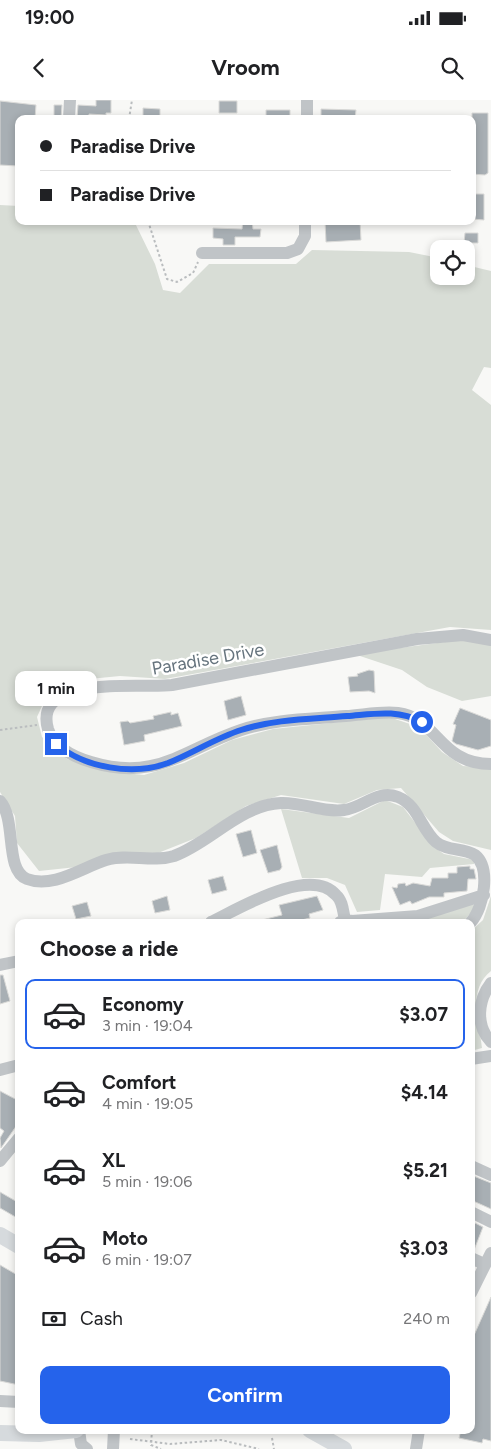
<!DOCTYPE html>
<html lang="en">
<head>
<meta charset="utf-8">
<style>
  :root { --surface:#fff; --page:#f2f2f2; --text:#202124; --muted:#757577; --line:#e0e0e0; --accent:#2563eb }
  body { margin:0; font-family:Figtree,sans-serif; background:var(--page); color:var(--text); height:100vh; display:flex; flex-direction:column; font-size:19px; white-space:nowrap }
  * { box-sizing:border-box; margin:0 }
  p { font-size:16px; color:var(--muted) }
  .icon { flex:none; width:28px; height:28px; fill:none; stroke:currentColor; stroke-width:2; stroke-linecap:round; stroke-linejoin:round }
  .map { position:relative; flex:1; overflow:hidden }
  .panel { position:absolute; left:15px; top:819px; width:460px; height:515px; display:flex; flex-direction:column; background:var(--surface); border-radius:10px; box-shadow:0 2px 8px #0003 }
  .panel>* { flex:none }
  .top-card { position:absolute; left:15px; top:15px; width:461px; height:110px; border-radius:10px; box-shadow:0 2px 8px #0003; display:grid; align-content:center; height:110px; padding:0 25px; background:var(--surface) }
  .fabs { position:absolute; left:430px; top:140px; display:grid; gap:10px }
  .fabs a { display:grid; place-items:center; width:45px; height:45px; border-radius:10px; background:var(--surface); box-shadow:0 2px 8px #0003; font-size:25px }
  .end { position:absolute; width:22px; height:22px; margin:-11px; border:6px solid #2563eb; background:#fff; box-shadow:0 0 0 2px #fff }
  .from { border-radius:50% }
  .bubble { position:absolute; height:35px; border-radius:10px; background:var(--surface); box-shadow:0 2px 8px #0003; font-size:16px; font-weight:700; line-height:35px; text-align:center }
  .top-card b { display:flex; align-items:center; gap:18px; height:48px; font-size:19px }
  .top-card b+b { border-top:1px solid var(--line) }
  .top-card i { width:12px; height:12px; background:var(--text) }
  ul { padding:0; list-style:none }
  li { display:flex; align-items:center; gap:15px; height:70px; margin:0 10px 8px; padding:0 15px; border:2px solid transparent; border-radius:10px }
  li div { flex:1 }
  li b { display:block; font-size:19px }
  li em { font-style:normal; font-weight:700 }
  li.active { border-color:var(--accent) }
  li>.icon { width:45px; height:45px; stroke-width:1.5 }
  h2 { padding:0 25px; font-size:22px; line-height:60px }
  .pay { display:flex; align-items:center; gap:12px; height:55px; padding:0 25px; font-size:19px }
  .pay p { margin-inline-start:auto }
  .action { display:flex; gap:10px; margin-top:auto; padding:10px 25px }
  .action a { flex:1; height:58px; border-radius:10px; background:var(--accent); color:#fff; font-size:20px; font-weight:700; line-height:58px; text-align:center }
  .status { display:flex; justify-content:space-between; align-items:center; height:35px; padding:0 25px; background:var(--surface); direction:ltr }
  .status svg { height:14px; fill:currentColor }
  header { display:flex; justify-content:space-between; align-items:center; height:65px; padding:0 25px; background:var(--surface); font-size:22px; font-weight:700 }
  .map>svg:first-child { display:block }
</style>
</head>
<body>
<div class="status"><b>19:00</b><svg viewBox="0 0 49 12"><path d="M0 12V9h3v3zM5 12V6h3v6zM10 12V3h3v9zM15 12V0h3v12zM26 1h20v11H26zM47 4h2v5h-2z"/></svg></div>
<header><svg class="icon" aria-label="back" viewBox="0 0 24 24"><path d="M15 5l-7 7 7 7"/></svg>Vroom<svg class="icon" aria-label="search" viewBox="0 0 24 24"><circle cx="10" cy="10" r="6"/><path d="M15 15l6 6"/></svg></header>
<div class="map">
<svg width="491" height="1349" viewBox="0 0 491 1349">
  <rect width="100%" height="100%" fill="#f8f8f6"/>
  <path fill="#d8ddd6" d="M0 105 19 106V121H134L155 164 163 190 180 193 209 164H296L312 150 409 152 439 158V176H466V165L491 171V268L484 267 472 290 491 305V530L450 527 165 579 120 576 69 581 46 597 37 617 42 637 67 659 105 671 144 675 184 663 232 640 273 629 389 617 419 627 442 652 463 666 491 668V750L453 741 439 732 401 688 377 690 344 704 281 695 246 706 196 738 158 753 77 767 39 771 17 743 15 716 0 692Z
    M460 540 491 545V596L462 601 427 587 402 570 354 554Z
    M385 700 403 707 434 747 444 754 474 760V764L430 768 422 777 385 774 380 810 357 812 345 785 327 778H302L281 709 349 718Z
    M491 796V871C467 890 479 922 482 948L471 951V831L483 820Z
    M471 803 476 807 463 822H401Z"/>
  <path fill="#a8afb4" stroke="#dadad8" d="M96 0H111V13H106V15L89 14V19H77L78 5 96 6Z
    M0 1 36 5 35 19H19L18 66 0 65Z
    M219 1H237V13H219Z
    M54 5H62L61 19H54Z
    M143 8 160 9V19H143Z
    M321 9 356 10 355 19H321Z
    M266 10H290V19H266Z
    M472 13H488V73L485 75 472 74Z
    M472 94H484V120L472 119Z
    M243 121H252L253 129H261L260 137H235V145H223V139L213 138V128L242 129Z
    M325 121H360L361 140 326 142Z
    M465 133H478V143H464Z
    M369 570 374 571 375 593 369 591 350 592 348 577 358 576 357 574Z
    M241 596 246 615 228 620 224 601Z
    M460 608 491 620V646L478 650 456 644 452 641 456 625 453 624Z
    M171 612V615L178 613 182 626 144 635 145 641 124 645 120 622 128 621 130 623 154 619 153 616Z
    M251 730 257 753 243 757 236 734Z
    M277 745 282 767 280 770 268 773 260 750Z
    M470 766V769H474L476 779H468L467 791 444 793V797H429L412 804 410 801 400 805 392 787 397 788 398 784 405 783 406 786 413 783 430 786 432 778H448V773H457V767Z
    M223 776 227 790 212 794 208 780Z
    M167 796 170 810 155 813 152 801Z
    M317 796 323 810 309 814 310 818 293 822H263L262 820 282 815 279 805Z
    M87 802 91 816 76 819 72 806Z
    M0 875H3L10 901 0 904Z
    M0 991 19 1001V1022L1 1048 0 1038 4 1031 0 1028Z
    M471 1075 491 1083V1109L471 1100Z
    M0 1092 19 1103V1119L0 1108Z
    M471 1121 483 1127 474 1150H471Z
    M0 1165 19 1176V1285L0 1281Z
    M491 1197V1341L483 1339 482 1343 459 1338 461 1330H471V1242Z"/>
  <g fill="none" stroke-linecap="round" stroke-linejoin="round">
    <path stroke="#babdbf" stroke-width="2" stroke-dasharray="2.5 2.5" stroke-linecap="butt" d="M129 19 132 0
      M148 121 167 179 177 182 193 173 198 162
      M0 630 37 625
      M152 1330 151 1345 161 1349
      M272 1338 274 1349
      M130 1339 170 1344 221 1340 259 1349"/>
    <path stroke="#c0c4c7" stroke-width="12" d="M69 19 70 0
      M307 19V0
      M202 153H287L298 149 305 136V121
      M491 540 463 535 417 539 172 585C144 589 32 573 48 629 54 648 74 657 91 662 157 682 184 649 241 630 273 619 312 619 346 616 363 615 381 611 398 613 438 618 439 664 491 664
      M0 701C17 720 4 770 27 779 53 789 83 767 106 760 128 753 151 763 174 756 210 743 240 705 281 703 302 702 323 713 344 710 363 708 377 689 398 697 418 705 421 729 436 742 448 752 463 747 475 755 491 768 484 807 471 822
      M211 822C238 809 310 765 336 795 343 801 343 812 345 820
      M340 822 345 820 352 821 418 816 484 795
      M0 865 19 861
      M491 883C478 900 475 925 491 942
      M471 959 491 956
      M0 970 19 965
      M0 1061 19 1038
      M471 1066 491 1075
      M471 1112 491 1122
      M471 1158 484 1164
      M471 1193 491 1153
      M0 1301 19 1302
      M79 1330 81 1344 87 1349
      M113 1349 114 1330
      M416 1349 419 1330"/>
    <path stroke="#d6dadd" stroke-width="16" d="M0 1135 19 1146
      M310 1330 344 1349
      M0 1333 39 1334 76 1330"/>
  </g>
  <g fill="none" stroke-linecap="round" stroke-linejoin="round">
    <path stroke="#2563eb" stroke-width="6" d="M56 644C85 668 133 676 168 663 193 653 216 638 241 630 274 619 313 619 347 616 374 614 397 609 422 622"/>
  </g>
  <g text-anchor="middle" stroke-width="5" stroke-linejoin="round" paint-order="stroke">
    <g font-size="18" fill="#66747e" stroke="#fff">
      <text transform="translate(208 559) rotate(-10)" y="6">Paradise Drive</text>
    </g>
  </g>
</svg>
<div class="fabs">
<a><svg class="icon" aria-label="locate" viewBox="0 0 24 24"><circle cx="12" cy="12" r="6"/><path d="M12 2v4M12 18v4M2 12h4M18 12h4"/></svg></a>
</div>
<i class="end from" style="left:422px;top:622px"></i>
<i class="end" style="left:56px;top:644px"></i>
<div class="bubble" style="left:15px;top:571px;width:82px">1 min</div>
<div class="top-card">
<b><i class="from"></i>Paradise Drive</b>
<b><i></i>Paradise Drive</b>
</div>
<section class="panel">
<h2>Choose a ride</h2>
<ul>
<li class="active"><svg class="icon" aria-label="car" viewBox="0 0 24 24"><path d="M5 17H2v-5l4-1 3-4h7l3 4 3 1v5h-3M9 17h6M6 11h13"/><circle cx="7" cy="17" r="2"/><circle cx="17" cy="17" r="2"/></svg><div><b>Economy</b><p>3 min · 19:04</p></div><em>$3.07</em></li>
<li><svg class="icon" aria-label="car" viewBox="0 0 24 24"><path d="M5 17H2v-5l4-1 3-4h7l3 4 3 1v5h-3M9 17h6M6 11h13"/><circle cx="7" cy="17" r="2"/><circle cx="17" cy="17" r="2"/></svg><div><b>Comfort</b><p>4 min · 19:05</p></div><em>$4.14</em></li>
<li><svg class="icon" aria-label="car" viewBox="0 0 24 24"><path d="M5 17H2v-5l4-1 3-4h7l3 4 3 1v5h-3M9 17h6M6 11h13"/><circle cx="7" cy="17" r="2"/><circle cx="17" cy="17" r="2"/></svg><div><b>XL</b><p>5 min · 19:06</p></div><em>$5.21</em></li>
<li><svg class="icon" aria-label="car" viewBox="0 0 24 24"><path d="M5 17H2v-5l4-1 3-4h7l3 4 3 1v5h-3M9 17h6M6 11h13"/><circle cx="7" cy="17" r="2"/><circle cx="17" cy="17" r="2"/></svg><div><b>Moto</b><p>6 min · 19:07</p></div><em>$3.03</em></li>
</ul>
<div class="pay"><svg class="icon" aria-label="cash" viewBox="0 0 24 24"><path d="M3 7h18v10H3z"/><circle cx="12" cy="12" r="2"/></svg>Cash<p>240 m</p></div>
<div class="action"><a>Confirm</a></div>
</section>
</div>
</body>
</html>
